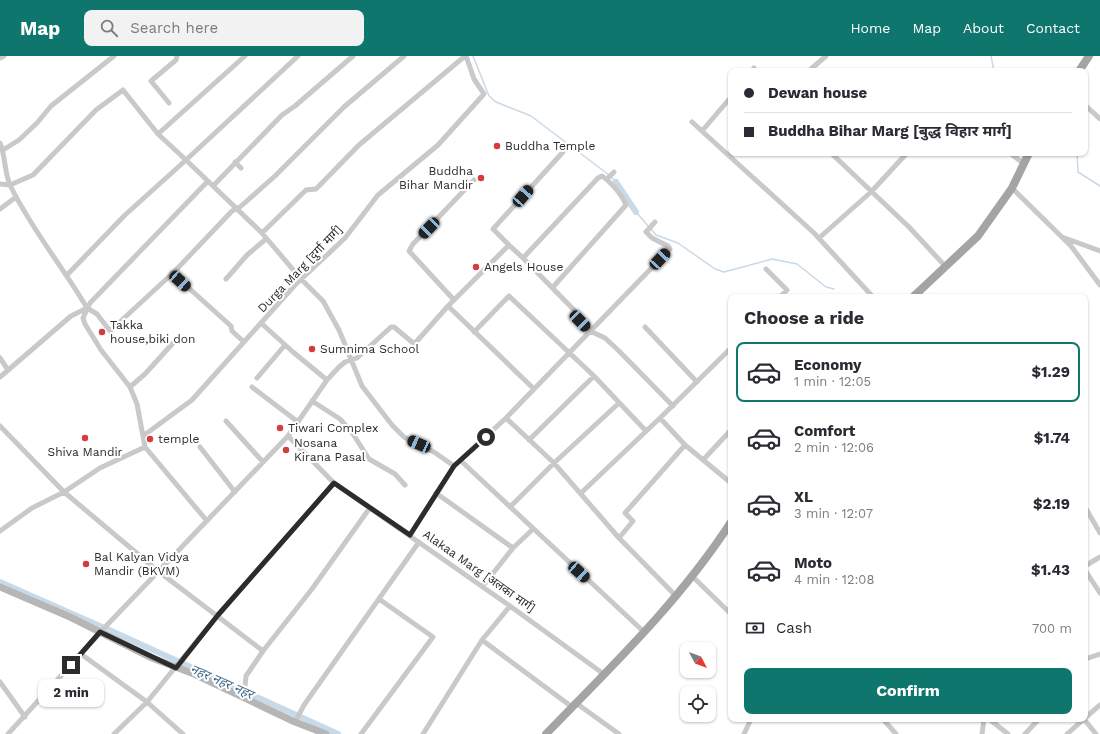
<!DOCTYPE html>
<html lang="en">
<head>
<meta charset="utf-8">
<style>
  :root { --surface:#fff; --page:#f2f2f3; --text:#2b2b33; --muted:#7c7c81; --line:#e1e1e2; --accent:#0f766e }
  body { margin:0; font-family:"Work Sans","Noto Sans Devanagari",sans-serif; background:var(--page); color:var(--text); height:100vh; display:flex; flex-direction:column; font-size:15px; white-space:nowrap }
  * { box-sizing:border-box; margin:0 }
  p { font-size:13px; color:var(--muted) }
  .icon { flex:none; width:22px; height:22px; fill:none; stroke:currentColor; stroke-width:2; stroke-linecap:round; stroke-linejoin:round }
  .map { position:relative; flex:1; overflow:hidden }
  .sheet { position:absolute; left:728px; top:238px; width:360px; height:428px; display:flex; flex-direction:column; background:var(--surface); border-radius:8px; box-shadow:0 1px 3px #0004 }
  .sheet>* { flex:none }
  .guide { position:absolute; left:728px; top:12px; width:360px; height:88px; border-radius:8px; box-shadow:0 1px 3px #0004; display:grid; align-content:center; height:88px; padding:0 16px; background:var(--surface) }
  .needle { width:26px; rotate:131deg }
  .controls { position:absolute; left:680px; top:586px; display:grid; gap:8px }
  .controls a { display:grid; place-items:center; width:36px; height:36px; border-radius:8px; background:var(--surface); box-shadow:0 1px 3px #0004; font-size:20px }
  .end { position:absolute; width:18px; height:18px; margin:-9px; border:5px solid #2c2c2c; background:#fff; box-shadow:0 0 0 2px #fff }
  .from { border-radius:50% }
  .bubble { position:absolute; height:28px; border-radius:8px; background:var(--surface); box-shadow:0 1px 3px #0004; font-size:13px; font-weight:700; line-height:28px; text-align:center }
  .car { position:absolute; width:12px; height:24px; margin:-12px -6px; border-radius:5px; box-shadow:0 0 3px 1px #0007; background:linear-gradient(#222 24%,#8ab4d8 0 40%,#222 0 76%,#8ab4d8 0 86%,#222 0) }
  .guide b { display:flex; align-items:center; gap:14px; height:38px; font-size:15px }
  .guide b+b { border-top:1px solid var(--line) }
  .guide i { width:10px; height:10px; background:var(--text) }
  ul { padding:0; list-style:none }
  li { display:flex; align-items:center; gap:12px; height:60px; margin:0 8px 6px; padding:0 8px; border:2px solid transparent; border-radius:8px }
  li div { flex:1 }
  li b { display:block; font-size:15px }
  li em { font-style:normal; font-weight:700 }
  li.current { border-color:var(--accent) }
  li>.icon { width:36px; height:36px; stroke-width:1.5 }
  h2 { padding:0 16px; font-size:18px; line-height:48px }
  .pay { display:flex; align-items:center; gap:10px; height:44px; padding:0 16px; font-size:15px }
  .pay p { margin-inline-start:auto }
  .primary-button { display:flex; gap:8px; margin-top:auto; padding:8px 16px }
  .primary-button a { flex:1; height:46px; border-radius:8px; background:var(--accent); color:#fff; font-size:16px; font-weight:700; line-height:46px; text-align:center }
  header { display:flex; align-items:center; gap:24px; box-sizing:border-box; height:56px; padding:0 20px; background:var(--accent); color:#fff }
  header strong { font-size:19px }
  nav { display:flex; gap:22px; margin-inline-start:auto; font-size:14px }
  .search { width:280px; height:36px; background:var(--page); display:flex; align-items:center; gap:10px; box-sizing:border-box; padding:0 14px; border-radius:8px; color:var(--muted); font-size:15px }
  .map>svg:first-child { display:block }
</style>
</head>
<body>
<header>
<strong>Map</strong>
<div class="search"><svg class="icon" aria-label="search" viewBox="0 0 24 24"><circle cx="10" cy="10" r="6"/><path d="M15 15l6 6"/></svg>Search here</div>
<nav><a>Home</a><a>Map</a><a>About</a><a>Contact</a></nav>
</header>
<div class="map">
<svg width="1100" height="678" viewBox="0 0 1100 678">
  <rect width="100%" height="100%" fill="#fff"/>
  <g fill="none" stroke-linecap="round" stroke-linejoin="round">
    <path stroke="#c8d9e7" stroke-width="1.5" d="M473 0 489 40 496 46 531 60 609 119
      M991 0 994 15
      M1077 97 1078 116 1100 130
      M612 122 616 126
      M636 156 656 179 678 187 715 213 724 216 772 203 797 208 826 231 834 233"/>
    <path stroke="#c8d9e7" stroke-width="6" d="M616 126 636 156
      M0 526 102 571
      M107 573 338 678"/>
    <path stroke="#c9c9c9" stroke-width="5" d="M0 2 4 0
      M811 13 826 0
      M752 15 754 12
      M169 47 151 25 176 4 177 0
      M1085 49 1100 63
      M692 66 814 177 873 241
      M702 75 731 41
      M158 78 245 0
      M0 87C6 101 4 118 11 131 32 174 63 211 87 252
      M3 94 19 84 37 67 51 50 114 0
      M831 97 909 171 946 211
      M1010 97 1024 108
      M235 106 241 112
      M607 123 614 116
      M0 128 10 129 33 119 96 54 123 34 158 78 186 104 298 0
      M213 130 282 59 295 50 353 0
      M1012 132 1071 190 1100 229
      M0 153 16 141
      M262 177 306 134 316 133 359 89 465 0
      M1062 181 1100 195
      M819 182 871 136 907 97
      M509 189 523 202 598 122 602 120C611 126 622 139 626 149L553 231
      M523 202 577 257 580 265 590 275 605 282 618 294 673 350
      M766 213 787 234 780 241
      M172 217 231 270 232 275 244 286
      M67 219 125 159 186 104 262 177 301 223 323 245 339 274 362 330 392 369 404 381 434 396 454 410
      M226 223 247 199 266 183
      M454 244 409 195 413 188 474 124
      M448 250 534 333
      M87 252 97 258 110 275 174 216 232 155 240 151 275 120 344 51 404 0
      M261 267 293 296 327 324
      M645 271 697 326
      M474 276 509 240 594 320 646 375
      M0 302 8 314
      M0 321 71 260 87 252
      M257 322 285 289
      M130 331 145 318 174 286
      M252 331 298 366
      M312 345 340 363 353 378 369 403 395 418 405 429
      M506 362 554 407 619 482 675 539
      M660 362 731 292
      M226 365 263 406
      M0 370 64 436 158 515 263 595
      M143 380 192 344 295 229 345 182 378 139 438 89 484 38 474 23 466 0
      M288 380 334 427 510 550 605 619
      M529 384 594 320
      M200 391 235 436
      M460 404 644 576
      M703 404 731 374
      M436 437 513 492
      M581 437 660 362 685 389 731 427
      M510 451 554 407 619 347
      M1085 451 1100 477
      M207 465 145 391 137 348 130 331 101 294 85 268 83 262 90 247 208 125
      M0 475 32 452 64 436 100 412 145 391
      M410 479 454 410 506 362 670 193 668 190 652 182 646 176 655 166
      M619 482 633 465 625 457 685 389
      M1085 510 1100 501
      M1085 514 1100 537
      M691 519 731 558
      M483 530 513 492 533 473
      M482 584 572 651
      M81 598 147 646 183 678
      M1085 603 1100 598
      M0 626 25 661
      M245 631 246 620 263 595 312 533 369 453
      M576 647 619 678
      M1085 662 1100 649
      M883 663 896 678
      M989 663 1008 678
      M1084 663 1096 678
      M295 666 304 649 419 486
      M8 678 108 568 288 380 327 324 338 312 345 306 357 302 391 271H394L412 286 414 287 417 285 448 250 509 189 493 173 563 96
      M114 678 147 646 218 559 334 427
      M361 678 433 581 379 543
      M423 678 482 584 510 550
      M744 678 751 663
      M982 678 984 663
      M1025 678 1039 663
      M1067 678 1084 663"/>
    <path stroke="#b6b6b6" stroke-width="7" d="M0 531 70 561 152 602 194 618 295 666 326 678"/>
    <path stroke="#a4a4a4" stroke-width="8" d="M1079 15 1089 0
      M913 241 978 180 1012 132 1029 97
      M546 678C611 611 680 545 731 466"/>
  </g>
  <g fill="none" stroke-linecap="round" stroke-linejoin="round">
    <path stroke="#2c2c2c" stroke-width="5" d="M71 609 100 576 176 612 218 559 334 427 410 479 454 410 486 381"/>
  </g>
  <g fill="#d43d40" stroke="#fff" stroke-width="1.5">
    <circle cx="497" cy="90" r="4"/>
    <circle cx="481" cy="122" r="4"/>
    <circle cx="476" cy="211" r="4"/>
    <circle cx="102" cy="276" r="4"/>
    <circle cx="312" cy="293" r="4"/>
    <circle cx="280" cy="372" r="4"/>
    <circle cx="85" cy="382" r="4"/>
    <circle cx="150" cy="383" r="4"/>
    <circle cx="286" cy="394" r="4"/>
    <circle cx="86" cy="508" r="4"/>
  </g>
  <g text-anchor="middle" stroke-width="4" stroke-linejoin="round" paint-order="stroke">
    <g font-size="12" fill="#2c2c2c" stroke="#fff" text-anchor="start">
      <text x="505" y="94">Buddha Temple</text>
      <text x="473" y="119" text-anchor="end">Buddha<tspan x="473" dy="14">Bihar Mandir</tspan></text>
      <text x="484" y="215">Angels House</text>
      <text x="110" y="273">Takka<tspan x="110" dy="14">house,biki don</tspan></text>
      <text x="320" y="297">Sumnima School</text>
      <text x="288" y="376">Tiwari Complex</text>
      <text x="158" y="387">temple</text>
      <text x="294" y="391">Nosana<tspan x="294" dy="14">Kirana Pasal</tspan></text>
      <text x="85" y="400" text-anchor="middle">Shiva Mandir</text>
      <text x="94" y="505">Bal Kalyan Vidya<tspan x="94" dy="14">Mandir (BKVM)</tspan></text>
    </g>
    <g font-size="12" fill="#2c2c2c" stroke="#fff">
      <text transform="translate(300 213) rotate(-46)" y="4">Durga Marg [दुर्गा मार्ग]</text>
      <text transform="translate(479 515) rotate(35)" y="4">Alakaa Marg [अलका मार्ग]</text>
    </g>
    <g font-size="13" font-style="italic" fill="#426886" stroke="#fff">
      <text transform="translate(222 625) rotate(24)" y="5">नहर नहर नहर</text>
    </g>
  </g>
</svg>
<div class="controls">
<a><svg class="needle" viewBox="-14 -14 28 28"><path d="M0-13l5 13h-10z" fill="#e53935"/><path d="M0 13l5-13h-10z" fill="#7c7c81"/></svg></a>
<a><svg class="icon" aria-label="locate" viewBox="0 0 24 24"><circle cx="12" cy="12" r="6"/><path d="M12 2v4M12 18v4M2 12h4M18 12h4"/></svg></a>
</div>
<i class="end from" style="left:486px;top:381px"></i>
<i class="end" style="left:71px;top:609px"></i>
<div class="bubble" style="left:38px;top:623px;width:66px">2 min</div>
<i class="car" style="left:523px;top:140px;rotate:41deg"></i>
<i class="car" style="left:429px;top:172px;rotate:224deg"></i>
<i class="car" style="left:660px;top:203px;rotate:43deg"></i>
<i class="car" style="left:180px;top:225px;rotate:132deg"></i>
<i class="car" style="left:580px;top:265px;rotate:136deg"></i>
<i class="car" style="left:419px;top:388px;rotate:294deg"></i>
<i class="car" style="left:579px;top:516px;rotate:132deg"></i>
<div class="guide">
<b><i class="from"></i>Dewan house</b>
<b><i></i>Buddha Bihar Marg [बुद्ध विहार मार्ग]</b>
</div>
<section class="sheet">
<h2>Choose a ride</h2>
<ul>
<li class="current"><svg class="icon" aria-label="car" viewBox="0 0 24 24"><path d="M5 17H2v-5l4-1 3-4h7l3 4 3 1v5h-3M9 17h6M6 11h13"/><circle cx="7" cy="17" r="2"/><circle cx="17" cy="17" r="2"/></svg><div><b>Economy</b><p>1 min · 12:05</p></div><em>$1.29</em></li>
<li><svg class="icon" aria-label="car" viewBox="0 0 24 24"><path d="M5 17H2v-5l4-1 3-4h7l3 4 3 1v5h-3M9 17h6M6 11h13"/><circle cx="7" cy="17" r="2"/><circle cx="17" cy="17" r="2"/></svg><div><b>Comfort</b><p>2 min · 12:06</p></div><em>$1.74</em></li>
<li><svg class="icon" aria-label="car" viewBox="0 0 24 24"><path d="M5 17H2v-5l4-1 3-4h7l3 4 3 1v5h-3M9 17h6M6 11h13"/><circle cx="7" cy="17" r="2"/><circle cx="17" cy="17" r="2"/></svg><div><b>XL</b><p>3 min · 12:07</p></div><em>$2.19</em></li>
<li><svg class="icon" aria-label="car" viewBox="0 0 24 24"><path d="M5 17H2v-5l4-1 3-4h7l3 4 3 1v5h-3M9 17h6M6 11h13"/><circle cx="7" cy="17" r="2"/><circle cx="17" cy="17" r="2"/></svg><div><b>Moto</b><p>4 min · 12:08</p></div><em>$1.43</em></li>
</ul>
<div class="pay"><svg class="icon" aria-label="cash" viewBox="0 0 24 24"><path d="M3 7h18v10H3z"/><circle cx="12" cy="12" r="2"/></svg>Cash<p>700 m</p></div>
<div class="primary-button"><a>Confirm</a></div>
</section>
</div>
</body>
</html>
